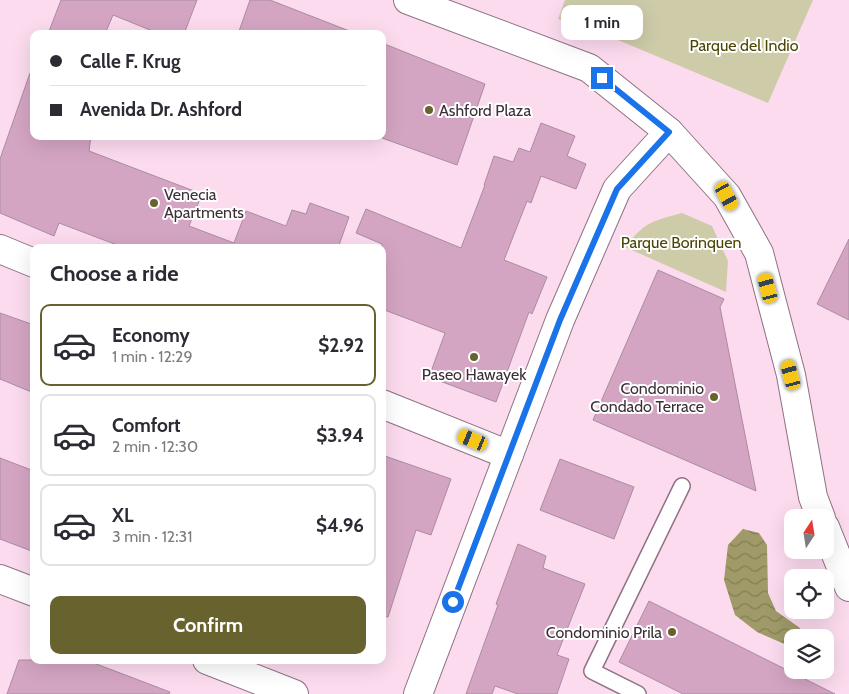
<!DOCTYPE html>
<html lang="en">
<head>
<meta charset="utf-8">
<style>
  :root { --surface:#fff; --page:#f2f2f3; --text:#2b2b33; --muted:#7c7c81; --line:#e1e1e2; --accent:#68622f }
  body { margin:0; font-family:Cabin,sans-serif; background:var(--page); color:var(--text); height:100vh; display:flex; flex-direction:column; font-size:19px; white-space:nowrap }
  * { box-sizing:border-box; margin:0 }
  p { font-size:16px; color:var(--muted) }
  .icon { flex:none; width:28px; height:28px; fill:none; stroke:currentColor; stroke-width:2; stroke-linecap:round; stroke-linejoin:round }
  .map { position:relative; flex:1; overflow:hidden }
  .drawer { position:absolute; left:30px; top:244px; width:356px; height:420px; display:flex; flex-direction:column; background:var(--surface); border-radius:10px; box-shadow:0 5px 20px #0002 }
  .drawer>* { flex:none }
  .top-card { position:absolute; left:30px; top:30px; width:356px; height:110px; border-radius:10px; box-shadow:0 5px 20px #0002; display:grid; align-content:center; height:110px; padding:0 20px; background:var(--surface) }
  .needle { width:32px; rotate:12deg }
  .tools { position:absolute; left:784px; top:509px; display:grid; gap:10px }
  .tools a { display:grid; place-items:center; width:50px; height:50px; border-radius:10px; background:var(--surface); box-shadow:0 5px 20px #0002; font-size:25px }
  .end { position:absolute; width:22px; height:22px; margin:-11px; border:6px solid #1a73e8; background:#fff; box-shadow:0 0 0 2px #fff }
  .from { border-radius:50% }
  .bubble { position:absolute; height:35px; border-radius:10px; background:var(--surface); box-shadow:0 5px 20px #0002; font-size:16px; font-weight:700; line-height:35px; text-align:center }
  .car { position:absolute; width:15px; height:30px; margin:-15px -8px; border-radius:6px; box-shadow:0 0 4px 1px #0007; background:linear-gradient(#f5c518 24%,#345 0 40%,#f5c518 0 76%,#345 0 86%,#f5c518 0) }
  .top-card b { display:flex; align-items:center; gap:18px; height:48px; font-size:19px }
  .top-card b+b { border-top:1px solid var(--line) }
  .top-card i { width:12px; height:12px; background:var(--text) }
  ul { padding:0; list-style:none }
  li { display:flex; align-items:center; gap:15px; height:82px; margin:0 10px 8px; padding:0 10px; border:2px solid var(--line); border-radius:10px }
  li div { flex:1 }
  li b { display:block; font-size:19px }
  li em { font-style:normal; font-weight:700 }
  li.current { border-color:var(--accent) }
  li>.icon { width:45px; height:45px; stroke-width:1.5 }
  h2 { padding:0 20px; font-size:22px; line-height:60px }
  .primary-button { display:flex; gap:10px; margin-top:auto; padding:10px 20px }
  .primary-button a { flex:1; height:58px; border-radius:10px; background:var(--accent); color:#fff; font-size:20px; font-weight:700; line-height:58px; text-align:center }
  .map>svg:first-child { display:block }
</style>
</head>
<body>
<div class="map">
<svg width="849" height="694" viewBox="0 0 849 694">
  <defs>
    <pattern id="water-waves" width="16" height="10" patternUnits="userSpaceOnUse" patternTransform="scale(1.25)"><rect width="16" height="10" fill="#9f9a68"/><path d="M0 5q4-4 8 0t8 0" fill="none" stroke="#837e56"/></pattern>
  </defs>
  <rect width="100%" height="100%" fill="#fcdbef"/>
  <path fill="#cecba9" d="M565 0H813L768 103 606 35 558 19Z
    M682 213 712 226 728 261 726 292 625 247C645 222 652 221 682 213Z"/>
  <path fill="url(#water-waves)" d="M743 529 759 533 767 545 768 593 776 611 800 628 801 637 792 638V645L789 646 757 632 735 615 724 580 728 545Z"/>
  <path fill="#d4a5c3" stroke="#aa8c9f" d="M61 0H197L184 34H160L113 15 105 34H48Z
    M250 0H270L352 32 351 34H238Z
    M382 43 485 84 457 165 382 138Z
    M30 73 34 74V136H91L89 151 202 194 189 226 234 243 246 211 286 226 292 210 306 214 310 203 349 217 338 248H125L59 223 54 236 0 213V159Z
    M541 123 575 136 567 156 586 164 576 189 541 176 531 203 527 201 504 260 547 277 532 314 529 312 496 402 429 377 445 333 382 309V244L356 233 366 209 461 248 485 185H484L494 156 513 162 519 148 530 152Z
    M849 239V320L817 304Z
    M658 270 724 299 720 307 756 491 593 420Z
    M0 313 34 325V393L0 379Z
    M382 455 451 479 431 535 416 530 388 617 382 616Z
    M0 458 34 471V552L0 539Z
    M560 459 634 487 614 539 540 510Z
    M518 544 546 556 543 568 585 584 557 655 569 659 557 694H518L495 686 492 694H466L498 605 496 604Z
    M649 601 835 694H683L619 662Z
    M19 660H86L170 692 169 694H7Z"/>
  <g fill="none" stroke-linecap="round" stroke-linejoin="round">
    <g stroke="#8e7184" stroke-width="18">
      <path id="lane" d="M638 694 592 671 682 486"/>
    </g>
    <g stroke="#8e7184" stroke-width="30">
      <path id="street" d="M0 249 34 263
        M382 404 509 455
        M0 579 34 592
        M207 660 294 694
        M418 694 560 320 617 189 669 132"/>
    </g>
    <g stroke="#8e7184" stroke-width="30">
      <path id="secondary" d="M408 0 589 68 669 132 727 196 759 253 791 375 813 497 821 518
        M825 527 849 587"/>
    </g>
    <use href="#lane" stroke="#fff" stroke-width="15"/>
    <use href="#street" stroke="#fff" stroke-width="28"/>
    <use href="#secondary" stroke="#fff" stroke-width="28"/>
  </g>
  <g fill="none" stroke-linecap="round" stroke-linejoin="round">
    <path stroke="#1a73e8" stroke-width="6" d="M453 602 560 320 617 189 669 132 602 78"/>
  </g>
  <g fill="#68622f" stroke="#fff" stroke-width="2">
    <circle cx="429" cy="110" r="5"/>
    <circle cx="154" cy="203" r="5"/>
    <circle cx="474" cy="357" r="5"/>
    <circle cx="714" cy="397" r="5"/>
    <circle cx="672" cy="632" r="5"/>
  </g>
  <g text-anchor="middle" stroke-width="4" stroke-linejoin="round" paint-order="stroke">
    <g font-size="16" fill="#4b4403" stroke="#fff">
      <text x="744" y="51">Parque del Indio</text>
      <text x="681" y="248">Parque Borinquen</text>
    </g>
    <g font-size="16" fill="#3c2f37" stroke="#fff" text-anchor="start">
      <text x="439" y="116">Ashford Plaza</text>
      <text x="164" y="200">Venecia<tspan x="164" dy="18">Apartments</tspan></text>
      <text x="474" y="380" text-anchor="middle">Paseo Hawayek</text>
      <text x="704" y="394" text-anchor="end">Condominio<tspan x="704" dy="18">Condado Terrace</tspan></text>
      <text x="662" y="638" text-anchor="end">Condominio Prila</text>
    </g>
  </g>
</svg>
<div class="tools">
<a><svg class="needle" viewBox="-14 -14 28 28"><path d="M0-13l5 13h-10z" fill="#e53935"/><path d="M0 13l5-13h-10z" fill="#7c7c81"/></svg></a>
<a><svg class="icon" aria-label="locate" viewBox="0 0 24 24"><circle cx="12" cy="12" r="6"/><path d="M12 2v4M12 18v4M2 12h4M18 12h4"/></svg></a>
<a><svg class="icon" aria-label="layers" viewBox="0 0 24 24"><path d="M12 4l9 5-9 5-9-5zM3 14l9 5 9-5"/></svg></a>
</div>
<i class="end from" style="left:453px;top:602px"></i>
<i class="end" style="left:602px;top:78px"></i>
<div class="bubble" style="left:561px;top:5px;width:82px">1 min</div>
<i class="car" style="left:727px;top:196px;rotate:151deg"></i>
<i class="car" style="left:768px;top:288px;rotate:345deg"></i>
<i class="car" style="left:791px;top:375px;rotate:345deg"></i>
<i class="car" style="left:473px;top:440px;rotate:292deg"></i>
<div class="top-card">
<b><i class="from"></i>Calle F. Krug</b>
<b><i></i>Avenida Dr. Ashford</b>
</div>
<section class="drawer">
<h2>Choose a ride</h2>
<ul>
<li class="current"><svg class="icon" aria-label="car" viewBox="0 0 24 24"><path d="M5 17H2v-5l4-1 3-4h7l3 4 3 1v5h-3M9 17h6M6 11h13"/><circle cx="7" cy="17" r="2"/><circle cx="17" cy="17" r="2"/></svg><div><b>Economy</b><p>1 min · 12:29</p></div><em>$2.92</em></li>
<li><svg class="icon" aria-label="car" viewBox="0 0 24 24"><path d="M5 17H2v-5l4-1 3-4h7l3 4 3 1v5h-3M9 17h6M6 11h13"/><circle cx="7" cy="17" r="2"/><circle cx="17" cy="17" r="2"/></svg><div><b>Comfort</b><p>2 min · 12:30</p></div><em>$3.94</em></li>
<li><svg class="icon" aria-label="car" viewBox="0 0 24 24"><path d="M5 17H2v-5l4-1 3-4h7l3 4 3 1v5h-3M9 17h6M6 11h13"/><circle cx="7" cy="17" r="2"/><circle cx="17" cy="17" r="2"/></svg><div><b>XL</b><p>3 min · 12:31</p></div><em>$4.96</em></li>
</ul>
<div class="primary-button"><a>Confirm</a></div>
</section>
</div>
</body>
</html>
